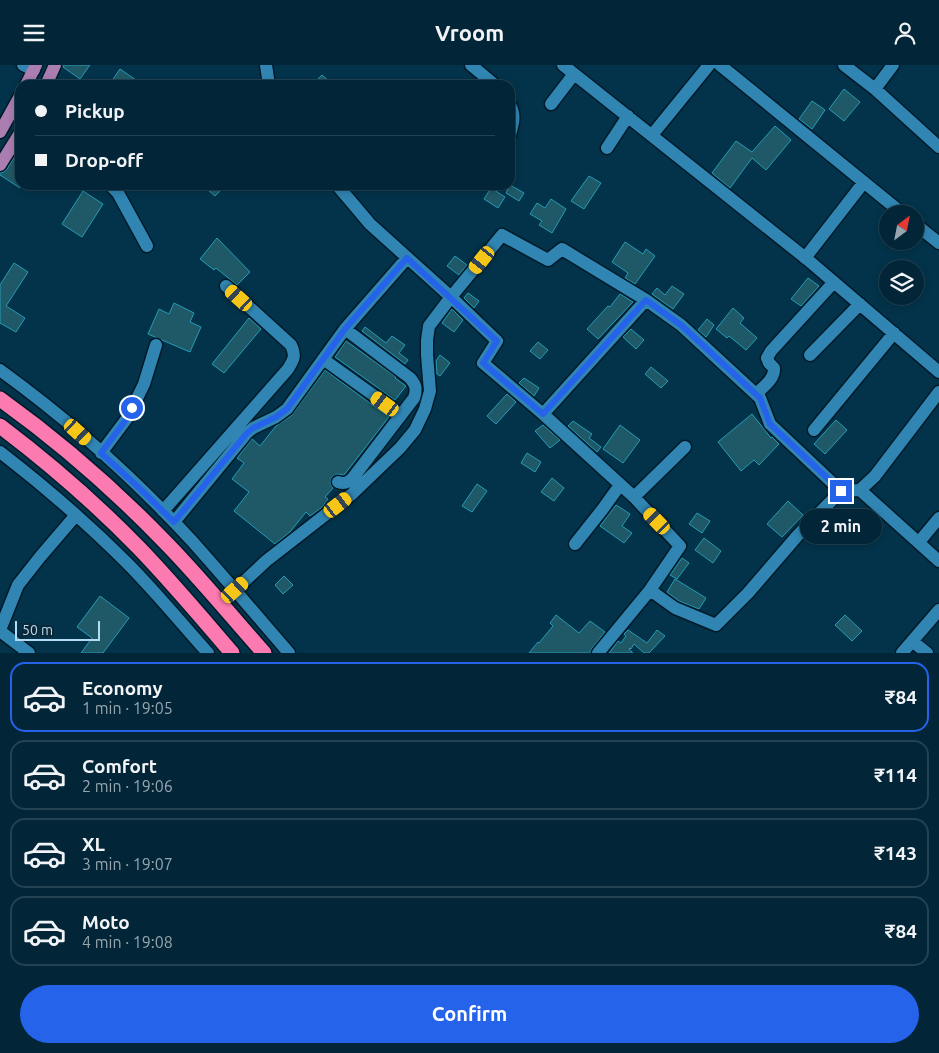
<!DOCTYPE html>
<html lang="en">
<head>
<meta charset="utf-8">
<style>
  :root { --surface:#022638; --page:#0c2e40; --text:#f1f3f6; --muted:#96a5ae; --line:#234353; --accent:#2563eb }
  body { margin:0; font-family:Ubuntu,sans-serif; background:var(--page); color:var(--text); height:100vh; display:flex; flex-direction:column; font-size:19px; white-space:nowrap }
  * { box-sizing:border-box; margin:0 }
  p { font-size:16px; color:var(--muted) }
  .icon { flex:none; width:28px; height:28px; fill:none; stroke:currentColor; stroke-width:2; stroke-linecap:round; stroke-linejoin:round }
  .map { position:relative; height:588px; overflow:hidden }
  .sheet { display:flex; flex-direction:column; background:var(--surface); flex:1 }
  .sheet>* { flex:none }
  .banner { position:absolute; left:15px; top:15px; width:500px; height:110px; border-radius:15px; box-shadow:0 2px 8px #0003,0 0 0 1px var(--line); display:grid; align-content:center; height:110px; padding:0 20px; background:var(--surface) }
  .needle { width:32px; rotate:32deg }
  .controls { position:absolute; left:879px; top:140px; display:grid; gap:10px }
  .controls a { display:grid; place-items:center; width:45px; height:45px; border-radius:50%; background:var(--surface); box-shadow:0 2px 8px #0003,0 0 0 1px var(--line); font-size:25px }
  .scale { position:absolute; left:15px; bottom:12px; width:85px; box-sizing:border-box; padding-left:5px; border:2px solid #b5dbf4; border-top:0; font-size:14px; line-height:18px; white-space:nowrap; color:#b5dbf4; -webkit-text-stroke:4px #0e2837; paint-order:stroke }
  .end { position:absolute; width:22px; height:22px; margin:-11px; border:6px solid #2563eb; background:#fff; box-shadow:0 0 0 2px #fff }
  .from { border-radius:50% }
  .bubble { position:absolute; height:35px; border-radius:18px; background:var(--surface); box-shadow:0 2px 8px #0003,0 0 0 1px var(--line); font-size:16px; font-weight:600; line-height:35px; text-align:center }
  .car { position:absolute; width:15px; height:30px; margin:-15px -8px; border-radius:6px; box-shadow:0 0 4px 1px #0007; background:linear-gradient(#f5c518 24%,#345 0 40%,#f5c518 0 76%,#345 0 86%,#f5c518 0) }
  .banner b { display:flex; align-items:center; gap:18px; height:48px; font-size:19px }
  .banner b+b { border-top:1px solid var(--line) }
  .banner i { width:12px; height:12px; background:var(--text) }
  ul { padding:9px 0 0; list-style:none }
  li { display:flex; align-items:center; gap:15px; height:70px; margin:0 10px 8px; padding:0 10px; border:2px solid var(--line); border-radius:15px }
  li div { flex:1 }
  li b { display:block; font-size:19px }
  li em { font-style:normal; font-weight:600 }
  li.selected { border-color:var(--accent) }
  li>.icon { width:45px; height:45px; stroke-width:1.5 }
  .cta { display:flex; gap:10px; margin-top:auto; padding:10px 20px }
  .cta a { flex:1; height:58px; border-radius:30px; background:var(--accent); color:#fff; font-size:20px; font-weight:600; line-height:58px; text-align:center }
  header { display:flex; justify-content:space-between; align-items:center; height:65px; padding:0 20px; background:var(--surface); font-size:22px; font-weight:600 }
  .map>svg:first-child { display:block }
</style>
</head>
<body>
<header><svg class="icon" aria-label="menu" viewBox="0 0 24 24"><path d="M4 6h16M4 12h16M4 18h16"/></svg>Vroom<svg class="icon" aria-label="person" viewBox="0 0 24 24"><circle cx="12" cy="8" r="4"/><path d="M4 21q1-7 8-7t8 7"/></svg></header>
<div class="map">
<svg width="939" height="588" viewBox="0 0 939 588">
  <rect width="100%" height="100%" fill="#03334a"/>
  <path fill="#1f5967" stroke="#259cb5" d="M63 0H90L80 14 63 2Z
    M120 4 143 20H109Z
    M322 10 333 20H312Z
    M844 24 860 37 844 56 829 44Z
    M812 36 825 45 812 64 799 54Z
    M775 61 791 75 766 105 752 93 730 123 712 108 736 76 752 87Z
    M20 83V123L0 110V108L4 107 7 104Z
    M589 111 601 118 584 144 571 136Z
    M202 120H226L215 131Z
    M510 120 524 128 519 136 506 128Z
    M491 123 505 132 498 143 484 134Z
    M83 126 103 139 82 172 62 159Z
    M551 134 566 144 552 168 539 160 542 156 530 149 537 138 545 143Z
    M217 173 250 207 237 220 216 203 214 205 200 194Z
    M625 177 643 189 646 184 655 191 635 219 625 213 628 208 612 197Z
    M455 191 467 200 459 210 447 201Z
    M14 198 28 207 6 241 25 253 16 267 0 258V220Z
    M808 213 819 221 801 241 791 234Z
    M672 221 684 229 673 244 652 229 657 223 665 230Z
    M468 228 479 236 474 243 464 233Z
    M620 229 633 237 598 274 587 264 608 241 610 242Z
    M174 238 194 248 190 257 201 262 190 287 148 269 159 244 169 249Z
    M733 243 744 253 740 258 757 273 746 285 729 271 727 273 716 264Z
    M452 244 463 255 454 267 442 258Z
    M249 253 261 264 224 308 212 299Z
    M707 254 714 260 706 272 698 265Z
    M365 262 386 278 392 271 405 280 399 288 408 295 405 299 362 266Z
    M631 264 644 275 636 284 623 272Z
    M346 276 396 312 395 313 406 321 395 335 335 292Z
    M538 277 548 285 540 294 530 286Z
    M440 290 450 298 440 311 437 309 436 296Z
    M651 302 668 316 661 323 645 309Z
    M325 305 389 352 344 410 337 409 332 412 330 418 333 423 325 432 328 434 321 443 310 451 306 447 290 467 275 479 234 446 249 427 232 414 244 398 237 393 252 374 260 381 276 361 292 350Z
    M524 313 539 323 534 331 519 318Z
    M507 329 516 337 496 359 487 351Z
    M752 349 771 373 772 372 779 379 759 400 754 395 741 406 718 377Z
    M836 355 847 365 825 389 814 379Z
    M573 356 592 369 589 373 601 382 597 387 568 361Z
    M543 360 560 375 550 383 535 366Z
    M620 360 640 375 623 398 603 384Z
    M527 388 541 397 535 407 521 398Z
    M552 413 564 423 554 436 541 427Z
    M477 419 487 426 472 447 462 441Z
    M788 436 803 450 782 472 767 459Z
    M616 440 630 449 622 461 632 468 624 478 600 461Z
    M697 448 710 456 702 468 689 459Z
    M704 473 721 486 713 498 695 485Z
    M682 493 689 498 677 514 670 510Z
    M284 511 293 520 283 529 275 520Z
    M675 514 706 533 699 544 679 536 667 527Z
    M100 531 129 553 103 588H81L92 573 77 562Z
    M556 550 579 568 590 556 605 567 592 583 590 588H529L538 577 539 578 553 561 550 558Z
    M845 550 862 566 852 576 835 560Z
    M628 565 647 578 657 565 665 571 649 588H644L634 579 631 584 630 583 629 584 633 588H609L618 576 621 578 626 571 624 569Z"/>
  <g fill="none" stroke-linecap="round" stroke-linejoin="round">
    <g stroke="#011a28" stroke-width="15">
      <path id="minor" d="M23 0 34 5
        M266 0 269 20
        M471 0 495 20
        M563 0 808 195 939 307
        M720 0 903 149
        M844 0 875 24 893 0
        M875 24 939 82
        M551 39 574 9
        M510 40C516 50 513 59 510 70
        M652 70 709 0
        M607 83 628 51
        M110 120 118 128 147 181
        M915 159 939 178
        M805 193 864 117
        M810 290 860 239
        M323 294 401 350
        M0 305C69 355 134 413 192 476 225 513 257 551 289 588
        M756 329C763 322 775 314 774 303L769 298 767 293 771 286 834 217
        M543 349 646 235
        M814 365 894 268
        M0 387C44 421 87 458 126 497 155 526 181 558 208 588
        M101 388 128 352 144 319 156 280
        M338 417C344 419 347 418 352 414L414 333C417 324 416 320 410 313L345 264
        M860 425 939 496
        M841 426 860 425 875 411 939 327
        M634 432 685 382
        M163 446 288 304C294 294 296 291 291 280L226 221
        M174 457 247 368 253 363 276 352 287 344 345 264 407 193
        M919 477 939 453
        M575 479 602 445 620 420
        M235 525 266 496 352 429 400 383 415 365 425 344 430 326 427 290V275L429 261 451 232 370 159 337 120
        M0 565 18 520 40 492 76 450
        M0 566 29 588
        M912 576 927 588
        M598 588 650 525 680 481 634 432 543 349 483 298 497 276 451 232 502 170 548 195 562 184 646 235 681 260 760 333 770 359 841 426 798 470 748 528 716 560 675 543 650 525
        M902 588 939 545"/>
    </g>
    <g stroke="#011a28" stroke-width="15">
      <path id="major" d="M26 20 36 0
        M46 20 55 0
        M0 67 20 31
        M0 100 20 68"/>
    </g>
    <g stroke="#011a28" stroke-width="18">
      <path id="highway" d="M0 334C60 377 116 426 167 479 201 514 232 552 264 588
        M0 361C49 398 96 439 138 482 171 516 201 552 232 588"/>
    </g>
    <use href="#minor" stroke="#3085b2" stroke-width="12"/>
    <use href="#major" stroke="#aa7eb0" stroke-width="12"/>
    <use href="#highway" stroke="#fb7aaf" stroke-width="15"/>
  </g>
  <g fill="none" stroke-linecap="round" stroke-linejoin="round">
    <path stroke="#2563eb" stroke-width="6" d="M132 343 128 352 101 388 136 420 174 457 247 368 253 363 276 352 287 344 345 264 407 193 497 276 483 298 543 349 646 235 681 260 760 333 770 359 841 426"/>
  </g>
</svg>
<div class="controls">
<a><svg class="needle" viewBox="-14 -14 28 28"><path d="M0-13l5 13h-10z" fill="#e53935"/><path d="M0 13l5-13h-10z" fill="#96a5ae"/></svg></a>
<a><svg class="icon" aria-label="layers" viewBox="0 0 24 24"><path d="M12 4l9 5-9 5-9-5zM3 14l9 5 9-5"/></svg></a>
</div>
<div class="scale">50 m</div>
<i class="end from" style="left:132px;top:343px"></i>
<i class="end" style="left:841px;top:426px"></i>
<div class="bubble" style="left:800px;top:444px;width:82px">2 min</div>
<i class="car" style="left:482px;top:195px;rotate:219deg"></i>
<i class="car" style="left:239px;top:233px;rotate:312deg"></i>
<i class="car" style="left:385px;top:339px;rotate:306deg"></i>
<i class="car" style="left:78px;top:367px;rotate:132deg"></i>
<i class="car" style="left:338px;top:440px;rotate:52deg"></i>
<i class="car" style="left:657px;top:456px;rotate:316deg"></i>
<i class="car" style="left:235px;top:525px;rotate:48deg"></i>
<div class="banner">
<b><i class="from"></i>Pickup</b>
<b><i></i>Drop-off</b>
</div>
</div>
<section class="sheet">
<ul>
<li class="selected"><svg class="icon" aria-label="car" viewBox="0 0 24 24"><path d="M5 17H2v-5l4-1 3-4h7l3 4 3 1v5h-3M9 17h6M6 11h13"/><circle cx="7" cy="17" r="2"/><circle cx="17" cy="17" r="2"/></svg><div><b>Economy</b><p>1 min · 19:05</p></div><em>₹84</em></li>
<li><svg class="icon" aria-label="car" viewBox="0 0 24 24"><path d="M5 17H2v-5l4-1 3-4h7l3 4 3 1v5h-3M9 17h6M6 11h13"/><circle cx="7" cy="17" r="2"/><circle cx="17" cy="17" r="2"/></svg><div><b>Comfort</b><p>2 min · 19:06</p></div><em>₹114</em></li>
<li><svg class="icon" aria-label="car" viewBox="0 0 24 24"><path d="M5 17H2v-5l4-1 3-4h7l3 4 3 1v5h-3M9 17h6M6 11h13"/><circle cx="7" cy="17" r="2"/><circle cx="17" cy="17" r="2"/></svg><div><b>XL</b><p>3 min · 19:07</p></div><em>₹143</em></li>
<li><svg class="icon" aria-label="car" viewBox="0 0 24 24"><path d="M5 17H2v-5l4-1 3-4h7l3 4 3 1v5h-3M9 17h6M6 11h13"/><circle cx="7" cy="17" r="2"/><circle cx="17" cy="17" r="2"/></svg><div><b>Moto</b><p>4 min · 19:08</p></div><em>₹84</em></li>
</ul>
<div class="cta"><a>Confirm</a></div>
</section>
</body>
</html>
